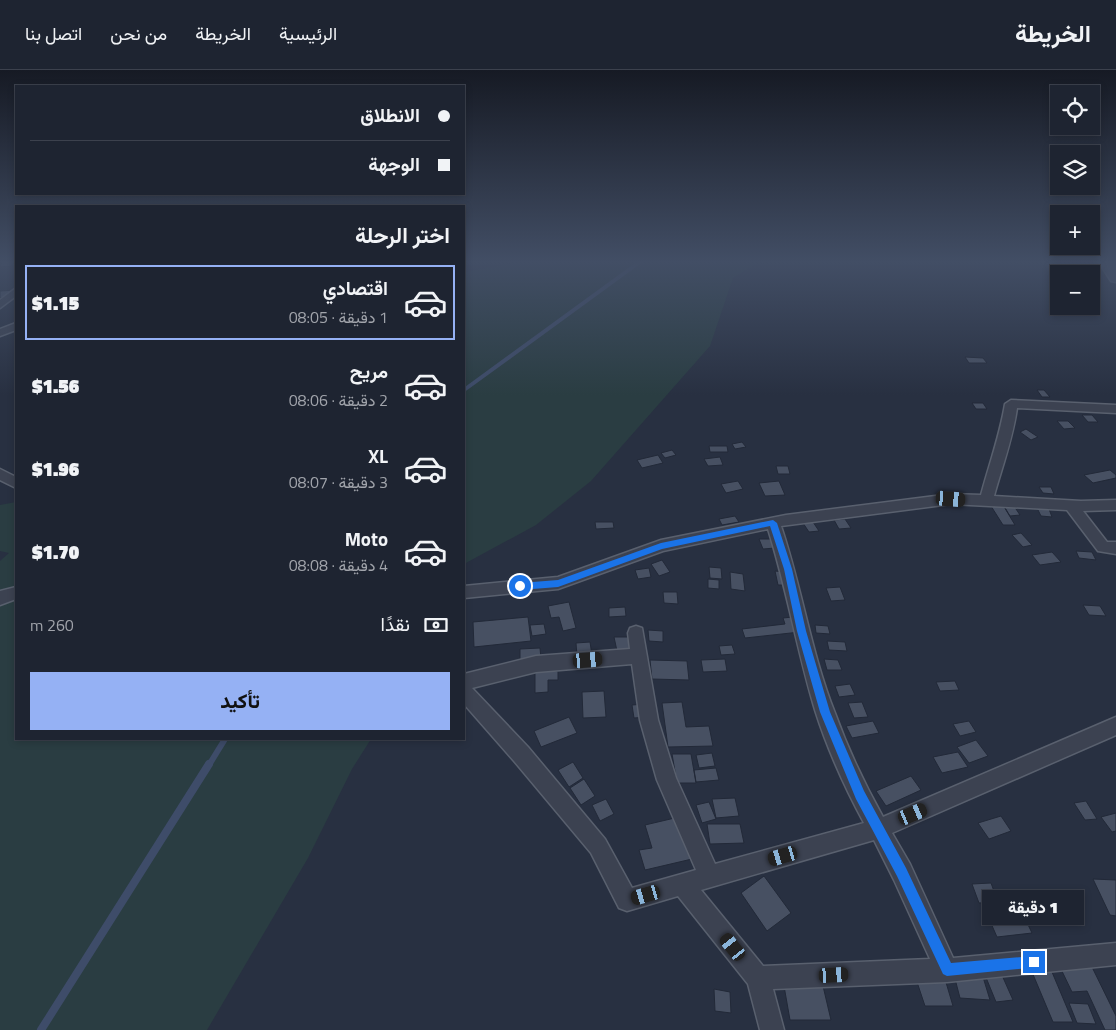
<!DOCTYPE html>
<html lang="ar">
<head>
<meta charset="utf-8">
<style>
  :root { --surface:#1e2431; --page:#2b303d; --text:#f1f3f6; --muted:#a1a4ab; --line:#3c414d; --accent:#95b1f4 }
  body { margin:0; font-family:"Titillium Web",Vazirmatn,sans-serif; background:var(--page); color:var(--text); direction:rtl; height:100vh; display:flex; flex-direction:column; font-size:19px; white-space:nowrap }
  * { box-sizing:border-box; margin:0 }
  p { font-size:16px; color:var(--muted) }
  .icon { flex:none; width:28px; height:28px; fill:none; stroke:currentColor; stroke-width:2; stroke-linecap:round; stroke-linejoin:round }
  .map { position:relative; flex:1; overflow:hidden; direction:ltr }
  .side { position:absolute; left:15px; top:135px; width:450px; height:535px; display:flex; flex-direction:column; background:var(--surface); border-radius:0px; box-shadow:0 2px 8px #0003,0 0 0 1px var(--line); direction:rtl }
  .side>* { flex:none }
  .guide { position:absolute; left:15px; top:15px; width:450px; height:110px; border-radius:0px; box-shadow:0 2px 8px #0003,0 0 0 1px var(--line); direction:rtl; display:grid; align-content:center; height:110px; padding:0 15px; background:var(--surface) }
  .fabs { position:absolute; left:1050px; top:15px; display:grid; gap:10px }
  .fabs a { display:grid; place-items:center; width:50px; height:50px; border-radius:0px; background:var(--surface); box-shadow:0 2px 8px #0003,0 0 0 1px var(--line); font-size:25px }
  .end { position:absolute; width:22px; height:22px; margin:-11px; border:6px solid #1a73e8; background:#fff; box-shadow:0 0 0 2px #fff }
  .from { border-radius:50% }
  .bubble { position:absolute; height:35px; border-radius:0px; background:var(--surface); box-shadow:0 2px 8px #0003,0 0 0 1px var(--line); font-size:16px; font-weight:800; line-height:35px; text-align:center; direction:rtl }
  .car { position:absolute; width:15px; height:30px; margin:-15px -8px; border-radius:6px; box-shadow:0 0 4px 1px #0007; background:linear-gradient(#222 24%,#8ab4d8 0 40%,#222 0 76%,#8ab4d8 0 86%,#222 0) }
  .guide b { display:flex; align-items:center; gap:18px; height:48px; font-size:19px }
  .guide b+b { border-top:1px solid var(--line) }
  .guide i { width:12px; height:12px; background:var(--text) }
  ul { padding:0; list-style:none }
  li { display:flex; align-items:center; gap:15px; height:75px; margin:0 10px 8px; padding:0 5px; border:2px solid transparent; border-radius:0px }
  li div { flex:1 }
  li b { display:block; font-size:19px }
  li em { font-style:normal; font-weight:800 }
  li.current { border-color:var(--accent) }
  li>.icon { width:45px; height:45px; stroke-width:1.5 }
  h2 { padding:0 15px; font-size:22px; line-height:60px }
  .pay { display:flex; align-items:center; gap:12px; height:55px; padding:0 15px; font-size:19px }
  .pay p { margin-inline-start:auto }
  .action { display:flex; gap:10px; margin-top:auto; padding:10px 15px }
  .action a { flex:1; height:58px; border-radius:0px; background:var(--accent); color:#111; font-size:20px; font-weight:800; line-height:58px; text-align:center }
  header { display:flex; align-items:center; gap:30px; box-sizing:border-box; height:70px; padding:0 25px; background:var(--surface); border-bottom:1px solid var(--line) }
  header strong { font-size:24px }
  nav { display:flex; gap:28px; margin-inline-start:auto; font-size:18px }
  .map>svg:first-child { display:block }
</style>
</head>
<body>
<header>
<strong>الخريطة</strong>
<nav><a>الرئيسية</a><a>الخريطة</a><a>من نحن</a><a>اتصل بنا</a></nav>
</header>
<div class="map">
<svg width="1116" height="960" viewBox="0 0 1116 960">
  <rect width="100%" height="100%" fill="#283041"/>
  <path fill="#2a3d42" d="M527 191H760L733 208 710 276 591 411 536 455 464 494V202Z
    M16 432V669H371L352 699 308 788 207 960H0V491L9 483 0 481V435Z"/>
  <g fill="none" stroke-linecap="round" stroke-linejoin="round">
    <path stroke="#3e4c69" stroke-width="4" d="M464 320 641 191"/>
    <path stroke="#3e4c69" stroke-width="6" d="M209 695 225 669"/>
    <path stroke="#3e4c69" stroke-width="8" d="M41 960 209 694"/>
  </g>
  <path fill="#475062" stroke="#222938" d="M2 191H15L11 196 0 197Z
    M16 220 10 227 0 228V221Z
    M965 287 983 288 987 293H969Z
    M1037 320H1044L1050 327H1042Z
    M972 333H983L987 339H976Z
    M1082 345H1092L1098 352H1088Z
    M1057 351H1068L1075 358 1064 359Z
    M1026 359 1038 367 1031 370 1020 362Z
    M742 372 746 377 735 379 732 374Z
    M709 376H727L728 382H710Z
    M672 380 676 385 665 388 661 383Z
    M658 385 663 393 642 398 637 390Z
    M720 387 723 395 708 396 704 389Z
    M776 396H788L790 404H778Z
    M1110 400 1116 405V408L1093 413 1084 405Z
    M738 411 743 419 726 423 721 414Z
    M779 411 785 425 765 426 759 413Z
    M1039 417H1051L1054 424 1043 423Z
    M1003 435 1015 455H1003L991 436Z
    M1004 436H1014L1020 445 1010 446Z
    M1037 438 1049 439 1052 447 1041 446Z
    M735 446 739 452 722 455 719 449Z
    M845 449 851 458 839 459 834 450Z
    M595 452H613L614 458 596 459Z
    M813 452 819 461 809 462 803 453Z
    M1021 463 1032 475 1023 477 1012 465Z
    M759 469H772L775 478 763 479Z
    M1076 481 1092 482 1096 490 1079 488Z
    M1052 482 1061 492 1040 495 1032 485Z
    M662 490 670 502 659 506 651 494Z
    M709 497 721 498 722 509 710 508Z
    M649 498 651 507 638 509 635 500Z
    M775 501 785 502 788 515H778Z
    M730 502 743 504 745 521 731 519Z
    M708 509 719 510V519L708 518Z
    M840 517 845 530 831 531 826 518Z
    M663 522H677L678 534 664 533Z
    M569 532 576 558 563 561 559 547 551 548 548 536Z
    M1083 535 1100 536 1106 546 1089 545Z
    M625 537 626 546 609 547V538Z
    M528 547 531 571 474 577 473 552Z
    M793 547 800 562 745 568 742 559 785 554 783 548Z
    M544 554 546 564 532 566 530 555Z
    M815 555 828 556 830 564 816 563Z
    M648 560 663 561V572L649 571Z
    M614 567H628L630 580 617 581Z
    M827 571 845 572 847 581 829 580Z
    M590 572 592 585 577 586 576 573Z
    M732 575 735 584 721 585 719 576Z
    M540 578 541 589 520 591V579Z
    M725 589 727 601 703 602 701 590Z
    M824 589 838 590 842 600H827Z
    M650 590 687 591 689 610 652 609Z
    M535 601H558V610H548V622L535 623Z
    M955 611 959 620 940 621 936 612Z
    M850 614 855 625 839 627 835 616Z
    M604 621 606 647 583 648 582 622Z
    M682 632 686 657 709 656 713 676 668 677 662 633Z
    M862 632 868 647 854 648 848 633Z
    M646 634 649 647 634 648 632 635Z
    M569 647 577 663 541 677 534 661Z
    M873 651 879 663 852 668 846 656Z
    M969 651 976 662 960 666 953 654Z
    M976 670 988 686 969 693 957 677Z
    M958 682 968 697 942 703 933 687Z
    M712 683 715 696 699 698 696 685Z
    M672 684H691L696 713H677Z
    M573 692 583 708 569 717 558 700Z
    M716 698 719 710 696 712 694 700Z
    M911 706 921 720 886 736 876 721Z
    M584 709 595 726 581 735 570 718Z
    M735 728 739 746 716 748 712 729Z
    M606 729 614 744 600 751 592 735Z
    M1086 731 1097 749 1085 750 1074 733Z
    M709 732 716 749 702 753 696 735Z
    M1116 743V761L1112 762 1101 747Z
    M1001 746 1011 761 989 769 978 753Z
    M679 747 692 789 645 800 639 780 652 778 645 755Z
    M707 754H740L744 773 710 774Z
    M764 806 791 843 767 861 741 823Z
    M1093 809 1116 810V846L1110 845Z
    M991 813 998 832 979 833 972 814Z
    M1020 838 1032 863 997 867 986 842Z
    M1091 895 1116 946V960H1105L1087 921 1072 922 1060 897Z
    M1032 902H1052L1073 952H1053Z
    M1001 903 1013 930 996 932 985 905Z
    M954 905 983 907 990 930 960 928Z
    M916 909H945L953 936H925Z
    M784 916H823L831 950H790Z
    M714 919 730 922 731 943 715 941Z
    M1069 933 1088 934 1096 954 1077 953Z"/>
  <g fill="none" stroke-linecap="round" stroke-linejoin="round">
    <g stroke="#59606e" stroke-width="3">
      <path id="street" d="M16 218V226L0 238V230Z
        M16 253V260L0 266V259Z
        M1011 330 1116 335V343L1017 338C1013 368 1002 397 994 426L1081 431 1116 430V440L1083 441 1107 472H1116V484L1098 481 1067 440 951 434 781 456C802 518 811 583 835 643 848 679 864 713 883 747L1116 647V665L892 763 910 794 953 888 1116 873V895L947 912 773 919 784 960H760L748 914 678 826 627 841 619 838 591 783 514 691 464 634V604L536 586 630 579 628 563 630 558 636 556 642 558 658 650 676 708 715 794 864 753C845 718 827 678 815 640 797 581 787 519 768 459L663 481 558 519 464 528V516L558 507 661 470 786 445 951 424 981 425C989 395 1000 365 1005 334ZM632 594 640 650 657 710 696 800 632 818 605 769 528 677 472 618 536 602ZM874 770 894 810 930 889 763 896 701 820Z
        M0 399 16 407V418L0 410Z
        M16 517V529L0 535V521Z"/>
    </g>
    <g stroke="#59606e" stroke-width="3">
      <path id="secondary" d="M1098 191H1112L1116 198V212L1111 211Z"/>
    </g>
    <use href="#street" fill="#3c4251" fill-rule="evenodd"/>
    <use href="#secondary" fill="#4a5163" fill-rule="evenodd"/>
  </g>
  <linearGradient id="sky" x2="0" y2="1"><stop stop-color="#161a24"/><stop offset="0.59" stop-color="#424e65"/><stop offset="1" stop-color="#424e65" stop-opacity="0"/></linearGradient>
  <rect width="1116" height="325" fill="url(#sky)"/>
  <path fill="#1a73e8" d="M773 450 777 453 792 499 806 561 830 642 864 721 906 798 951 893 1034 886 1038 888 1040 892 1038 897 947 906 943 904 897 806 856 729 820 642 797 561 784 499 770 456 662 479 558 517 520 520 516 516 520 513 558 510 661 473Z"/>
</svg>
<div class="fabs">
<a><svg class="icon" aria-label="locate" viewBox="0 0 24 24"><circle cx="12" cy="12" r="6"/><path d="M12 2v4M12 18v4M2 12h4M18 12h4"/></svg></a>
<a><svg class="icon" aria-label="layers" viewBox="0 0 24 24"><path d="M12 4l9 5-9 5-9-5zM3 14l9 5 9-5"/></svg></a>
<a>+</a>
<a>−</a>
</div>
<i class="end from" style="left:520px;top:516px"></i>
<i class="end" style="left:1034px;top:892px"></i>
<div class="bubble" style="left:982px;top:820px;width:102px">1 دقيقة</div>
<i class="car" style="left:951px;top:429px;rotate:94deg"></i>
<i class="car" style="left:588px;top:590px;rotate:85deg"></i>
<i class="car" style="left:913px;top:744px;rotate:67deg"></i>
<i class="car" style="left:783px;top:786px;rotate:254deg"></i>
<i class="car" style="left:646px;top:825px;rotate:254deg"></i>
<i class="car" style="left:733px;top:877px;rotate:321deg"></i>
<i class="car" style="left:834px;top:905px;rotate:87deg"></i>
<div class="guide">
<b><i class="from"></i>الانطلاق</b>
<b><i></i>الوجهة</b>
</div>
<section class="side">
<h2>اختر الرحلة</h2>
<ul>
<li class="current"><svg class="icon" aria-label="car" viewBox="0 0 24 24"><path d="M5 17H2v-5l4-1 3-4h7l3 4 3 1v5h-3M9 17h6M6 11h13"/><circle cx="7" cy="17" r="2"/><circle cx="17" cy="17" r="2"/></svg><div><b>اقتصادي</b><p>1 دقيقة · 08:05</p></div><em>$1.15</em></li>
<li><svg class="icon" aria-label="car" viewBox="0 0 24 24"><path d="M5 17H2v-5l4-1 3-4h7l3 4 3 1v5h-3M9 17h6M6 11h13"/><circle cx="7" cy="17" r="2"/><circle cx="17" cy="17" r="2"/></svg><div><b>مريح</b><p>2 دقيقة · 08:06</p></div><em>$1.56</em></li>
<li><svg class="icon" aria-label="car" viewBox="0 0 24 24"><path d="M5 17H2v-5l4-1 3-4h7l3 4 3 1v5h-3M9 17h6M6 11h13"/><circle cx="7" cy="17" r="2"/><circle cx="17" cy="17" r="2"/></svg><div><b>XL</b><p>3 دقيقة · 08:07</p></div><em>$1.96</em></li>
<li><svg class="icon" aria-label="car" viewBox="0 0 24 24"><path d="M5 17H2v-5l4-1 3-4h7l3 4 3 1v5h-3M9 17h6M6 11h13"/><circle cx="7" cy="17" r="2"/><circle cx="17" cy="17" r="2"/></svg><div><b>Moto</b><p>4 دقيقة · 08:08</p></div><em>$1.70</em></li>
</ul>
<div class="pay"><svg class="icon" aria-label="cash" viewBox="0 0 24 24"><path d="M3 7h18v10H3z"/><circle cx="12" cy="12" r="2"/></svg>نقدًا<p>260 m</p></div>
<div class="action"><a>تأكيد</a></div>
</section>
</div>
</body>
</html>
